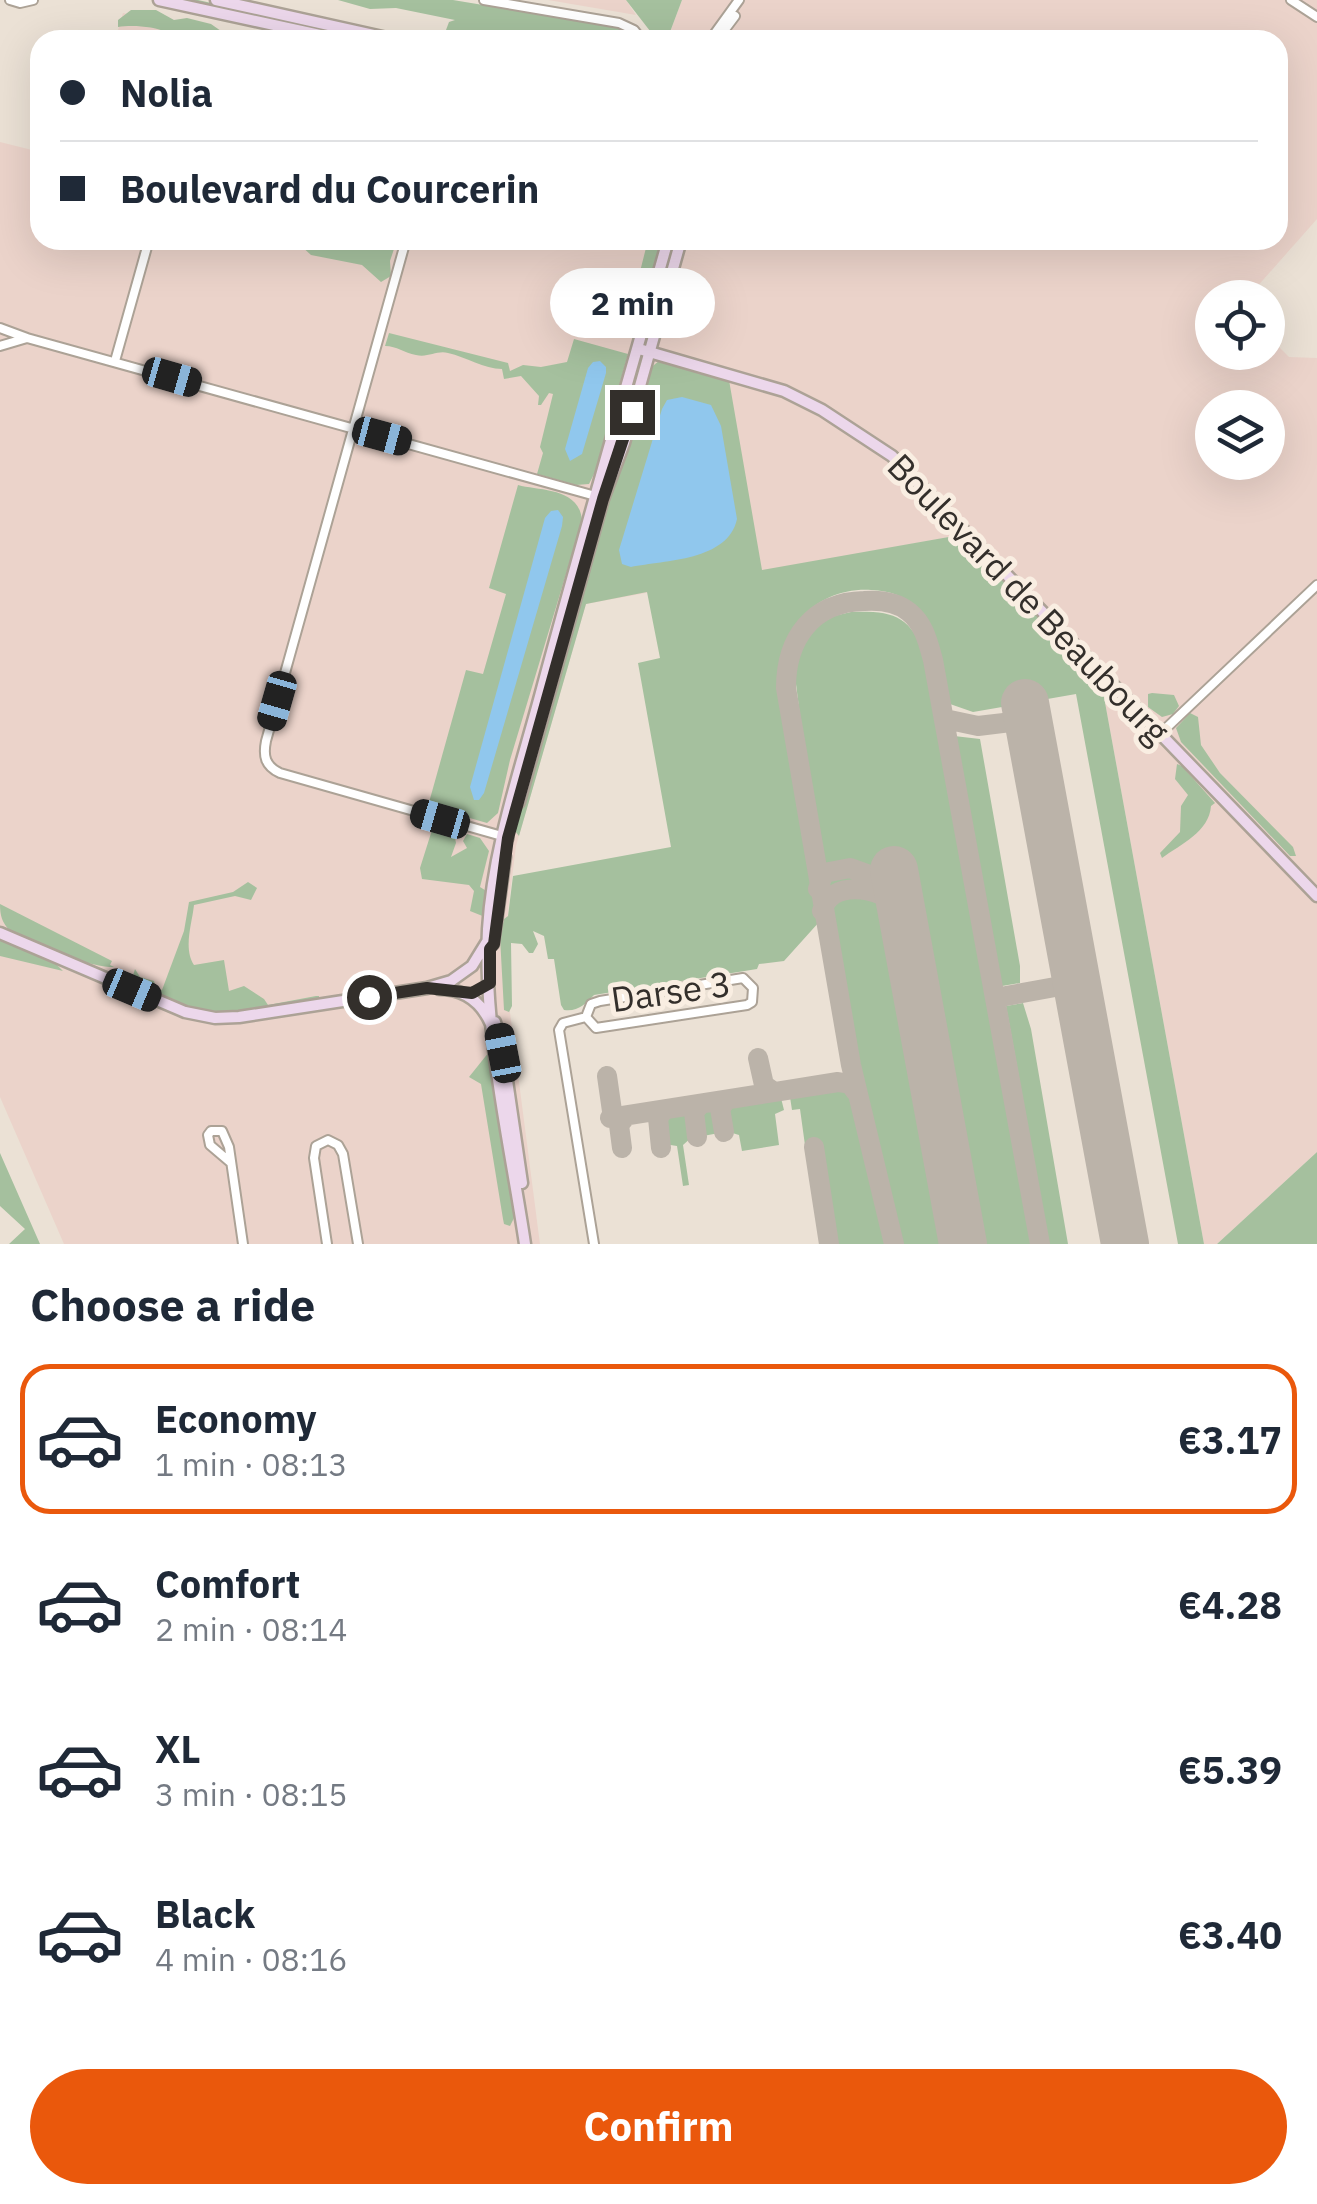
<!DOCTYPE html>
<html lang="en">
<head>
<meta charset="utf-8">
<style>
  :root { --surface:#fff; --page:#f2f2f3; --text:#1f2937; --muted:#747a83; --line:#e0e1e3; --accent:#ea580c }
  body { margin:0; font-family:"IBM Plex Sans",sans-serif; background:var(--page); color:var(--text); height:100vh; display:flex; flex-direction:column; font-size:38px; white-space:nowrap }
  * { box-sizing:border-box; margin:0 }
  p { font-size:32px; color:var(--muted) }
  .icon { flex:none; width:55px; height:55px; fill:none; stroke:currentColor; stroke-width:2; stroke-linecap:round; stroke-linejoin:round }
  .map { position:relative; height:1244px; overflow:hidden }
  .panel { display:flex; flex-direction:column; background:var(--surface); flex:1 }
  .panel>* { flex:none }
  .top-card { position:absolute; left:30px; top:30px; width:1258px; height:220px; border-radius:30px; box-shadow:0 10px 40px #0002; display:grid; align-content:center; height:220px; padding:0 30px; background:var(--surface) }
  .fabs { position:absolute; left:1195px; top:280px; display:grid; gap:20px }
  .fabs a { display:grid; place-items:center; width:90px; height:90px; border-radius:50%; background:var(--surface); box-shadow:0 10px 40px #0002; font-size:50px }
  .end { position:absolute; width:45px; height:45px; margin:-22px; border:12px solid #332f2b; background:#fff; box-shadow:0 0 0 5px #fff }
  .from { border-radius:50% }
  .bubble { position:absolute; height:70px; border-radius:35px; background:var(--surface); box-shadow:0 10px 40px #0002; font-size:32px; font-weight:700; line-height:70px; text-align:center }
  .car { position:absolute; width:30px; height:60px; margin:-30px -15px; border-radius:12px; box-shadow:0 0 8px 2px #0007; background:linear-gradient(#222 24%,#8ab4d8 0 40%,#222 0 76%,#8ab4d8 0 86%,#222 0) }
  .top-card b { display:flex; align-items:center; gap:35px; height:95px; font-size:38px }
  .top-card b+b { border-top:2px solid var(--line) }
  .top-card i { width:25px; height:25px; background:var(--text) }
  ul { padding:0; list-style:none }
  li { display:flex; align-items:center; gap:30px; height:150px; margin:0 20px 15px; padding:0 10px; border:5px solid transparent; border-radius:30px }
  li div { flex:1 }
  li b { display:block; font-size:38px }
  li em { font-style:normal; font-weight:700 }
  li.active { border-color:var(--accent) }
  li>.icon { width:90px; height:90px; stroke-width:1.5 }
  h2 { padding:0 30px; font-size:45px; line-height:120px }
  .button { display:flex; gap:20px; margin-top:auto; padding:20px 30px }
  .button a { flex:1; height:115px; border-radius:60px; background:var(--accent); color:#fff; font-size:40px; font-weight:700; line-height:115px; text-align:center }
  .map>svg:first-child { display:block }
</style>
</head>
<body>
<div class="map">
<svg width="1317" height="1244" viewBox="0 0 1317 1244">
  <rect width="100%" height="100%" fill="#ebe1d5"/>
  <path fill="#ebd3ca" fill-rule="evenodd" d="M548 0H626L636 15Z
    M682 0H1317V219L1248 297 1212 298V352H1268V336L1289 357 1317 358V1152L1217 1244H1204L1104 697 1108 690 960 535 586 604 516 846 508 910 505 974 540 1244H64L0 1097V142L40 152V240H1278V40H703L671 30ZM1212 408H1268V462H1212Z
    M123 13 247 40H115Z"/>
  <path fill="#a5c09e" d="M179 0H198L377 40H360Z
    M338 0H453L615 27 628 32 636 40H447L446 30 449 22 455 20 396 8 370 9Z
    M626 0H682L667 40H657Z
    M131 10H156L174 20 187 18 211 24 221 31 211 30 210 40H166L168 33C154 26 132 25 118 27V20Z
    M397 240 390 261 391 276 381 282 362 265 311 255 300 245 265 246 263 241Z
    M648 240H663L645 307 637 308 634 318 630 321 627 317 620 321V316L630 311Z
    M578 291C589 303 585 324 578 337L566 331 575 316Z
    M389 333 508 363 510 371 523 365 541 367 567 362 574 339 628 354 596 470 589 484 576 485 537 474 543 453 540 447 553 394 549 393 541 405H538L539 396 521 376 504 379 502 369C484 369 466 357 448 353 437 350 428 358 416 355 404 353 397 346 385 346Z
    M659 361 729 380 762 570 960 535 1108 690 1104 697 1204 1244H1178L1076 694 973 712 950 704C944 673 941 635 919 610 907 596 890 591 871 590 811 587 773 637 778 694L820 921 784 961 759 964 757 969 594 995C585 1004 578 1012 564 1010L561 1005 554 959H548L544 936 533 931 538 944 533 953H529L522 944 511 943 512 1006 509 1012 504 1010 500 937 504 919 508 916 513 876 671 847 638 663 660 658 647 592 586 604 519 836 515 831 597 528 649 369Z
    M518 485C539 491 580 487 582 521L510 760 498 813 487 823 428 806 466 670 483 674 506 594 489 588Z
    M851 612C894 611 909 615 926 656L1033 1244H973L904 868 874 872 844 863 819 867 795 676 801 643 810 630 834 616Z
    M1152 693 1174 695 1179 706 1173 714 1162 717 1148 707V694Z
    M1190 713 1198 717 1201 745 1220 773 1293 847 1296 856H1290L1181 742 1176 728Z
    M954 736 980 739 1020 966V983L1002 986Z
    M1177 764 1182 766 1215 803 1211 806C1209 832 1181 844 1162 858L1160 853 1180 832 1181 806 1188 795 1175 779Z
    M444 825 454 833 456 843 451 857 467 848 463 841 467 834 480 838 489 851 480 887 488 892 485 917 470 911 474 891 469 885 422 879 420 868 432 830Z
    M847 872 877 884 835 889 826 886 825 880 831 874Z
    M248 882 257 888 251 900 235 896 194 905C192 924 183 948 194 965L224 960 229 991 244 986 264 999 268 1005 316 996H319V1001C278 1008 229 1022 188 1009 168 1003 149 993 130 985L135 969 140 977 154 981 156 988 162 990 184 931 189 902 233 892Z
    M868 893 883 900 891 914 952 1244H898L860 1093 827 915 834 900Z
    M0 904 112 961 110 965 114 967C97 969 22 944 10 931 2 922 0 916 0 904Z
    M0 940 56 964 63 971 0 956Z
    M1023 1003 1031 1029 1068 1244H1049L1006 1006Z
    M489 1052 514 1218 510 1226 504 1224 503 1219 481 1084 469 1077Z
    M843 1087 852 1092 888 1244H832L815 1144 812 1145 815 1167H808L800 1109 792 1110 790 1097Z
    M781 1098 784 1110 775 1114 779 1145 742 1151 739 1135 729 1132 725 1106Z
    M714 1108 719 1133 703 1136 698 1110Z
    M688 1112 692 1137 683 1145 689 1185 683 1186 677 1146 664 1144 660 1121 663 1116Z
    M1317 1152V1244H1217Z
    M0 1153 40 1244H9L25 1229 0 1206Z"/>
  <path fill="#90c7ed" d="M600 361 606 367V373L582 454 570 461 565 449 588 368 593 362Z
    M682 397 711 405 721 426 737 519C728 561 665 560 631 567L622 564 619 550 662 409 667 400Z
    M558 510 563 517 562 526 484 793 479 800H474L470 787 545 518 551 511Z"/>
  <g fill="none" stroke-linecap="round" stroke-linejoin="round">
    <path stroke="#bbb3a9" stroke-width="20" d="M945 719 978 726 1028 720
      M818 889 824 873 850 868 897 885
      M822 911C831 879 878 887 898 905L905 931
      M995 998 1077 983
      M758 1058 764 1085 774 1092
      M607 1076 612 1111 617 1116H626L619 1125 622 1148
      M610 1118 838 1082 850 1084 856 1092
      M724 1132 720 1108 727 1100
      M697 1137 694 1112 701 1104
      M814 1147 829 1244
      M661 1148 658 1118 664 1110
      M962 1238V1244
      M894 1244 851 1065 786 688C786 639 812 602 864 601 879 600 897 602 909 612 924 624 928 642 933 660L1040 1244"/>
    <path stroke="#bbb3a9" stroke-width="48" d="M1025 703 1125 1244
      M894 870 963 1244"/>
    <g stroke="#aca296" stroke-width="12">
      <path id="street" d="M10 0 20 3 33 0
        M484 0 619 23 634 30 642 40
        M1291 0 1317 17
        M710 40 739 0
        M717 40 735 16
        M406 240 266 741C263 756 265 766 280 773L509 838
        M0 328 27 338 0 346
        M27 338 599 497
        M115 361 149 240
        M1161 733 1317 585
        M743 978 753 988 752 1002 747 1005 596 1028 586 1017 591 1004 600 1001Z
        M586 1017 563 1023 559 1030 594 1244
        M230 1162 210 1145 208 1135 211 1131H222L229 1147 243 1244
        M327 1244 314 1158 316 1146 328 1140 338 1145 343 1154 358 1244"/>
    </g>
    <g stroke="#aca296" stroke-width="15">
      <path id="secondary" d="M159 0 343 40
        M216 0 396 40
        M639 349 784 391 822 410 892 456 1317 896
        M519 802 603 499 624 443 681 240
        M0 933 185 1012 215 1018 239 1017 427 988 451 981 472 966 488 940
        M493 944 505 857
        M439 989C464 989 481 1001 491 1024
        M495 1022 503 1053 522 1183
        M525 1244C510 1143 483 1030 488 929 493 846 522 765 543 685 583 536 626 388 668 240"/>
    </g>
    <use href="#street" stroke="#fff" stroke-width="8"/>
    <use href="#secondary" stroke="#ecd7eb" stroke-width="10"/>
  </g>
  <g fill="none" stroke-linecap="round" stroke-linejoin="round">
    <path stroke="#332f2b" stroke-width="12" d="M369 997 427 988 472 993 490 983V949L494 944 508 838 603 499 632 412"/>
  </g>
  <g text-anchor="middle" stroke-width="10" stroke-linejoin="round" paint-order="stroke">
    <g font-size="35" fill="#332f2b" stroke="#f9eee2">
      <text transform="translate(1028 599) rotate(46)" y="12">Boulevard de Beaubourg</text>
      <text transform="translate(671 992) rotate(-8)" y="12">Darse 3</text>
    </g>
  </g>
</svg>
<div class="fabs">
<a><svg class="icon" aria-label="locate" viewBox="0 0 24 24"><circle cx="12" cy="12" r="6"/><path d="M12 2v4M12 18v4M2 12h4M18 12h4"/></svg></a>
<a><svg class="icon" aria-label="layers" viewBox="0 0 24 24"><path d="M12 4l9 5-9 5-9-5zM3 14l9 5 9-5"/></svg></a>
</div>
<i class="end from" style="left:369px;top:997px"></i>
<i class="end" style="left:632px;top:412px"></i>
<div class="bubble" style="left:550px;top:268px;width:165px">2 min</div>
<i class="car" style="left:172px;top:377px;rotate:106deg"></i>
<i class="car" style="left:382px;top:436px;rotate:105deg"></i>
<i class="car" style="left:277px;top:701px;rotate:196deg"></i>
<i class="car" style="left:440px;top:819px;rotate:286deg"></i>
<i class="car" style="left:132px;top:990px;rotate:113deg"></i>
<i class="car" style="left:503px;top:1053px;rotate:349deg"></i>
<div class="top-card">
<b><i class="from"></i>Nolia</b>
<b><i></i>Boulevard du Courcerin</b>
</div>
</div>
<section class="panel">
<h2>Choose a ride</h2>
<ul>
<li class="active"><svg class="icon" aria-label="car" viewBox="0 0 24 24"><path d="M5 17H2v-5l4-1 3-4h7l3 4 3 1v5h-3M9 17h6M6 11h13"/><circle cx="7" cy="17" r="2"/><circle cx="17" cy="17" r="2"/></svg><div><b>Economy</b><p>1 min · 08:13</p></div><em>€3.17</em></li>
<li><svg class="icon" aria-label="car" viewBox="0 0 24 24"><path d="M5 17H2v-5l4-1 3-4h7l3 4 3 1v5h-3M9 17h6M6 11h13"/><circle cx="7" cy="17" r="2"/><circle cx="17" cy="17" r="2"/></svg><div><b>Comfort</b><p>2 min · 08:14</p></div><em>€4.28</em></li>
<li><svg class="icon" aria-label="car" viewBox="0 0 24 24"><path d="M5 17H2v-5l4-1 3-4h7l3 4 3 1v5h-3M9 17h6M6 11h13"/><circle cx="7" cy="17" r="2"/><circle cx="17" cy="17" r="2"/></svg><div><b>XL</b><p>3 min · 08:15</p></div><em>€5.39</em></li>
<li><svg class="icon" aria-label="car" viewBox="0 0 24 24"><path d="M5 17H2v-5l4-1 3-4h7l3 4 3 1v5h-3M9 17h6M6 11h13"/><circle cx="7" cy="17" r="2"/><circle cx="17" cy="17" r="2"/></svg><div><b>Black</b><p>4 min · 08:16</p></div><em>€3.40</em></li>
</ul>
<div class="button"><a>Confirm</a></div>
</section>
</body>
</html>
